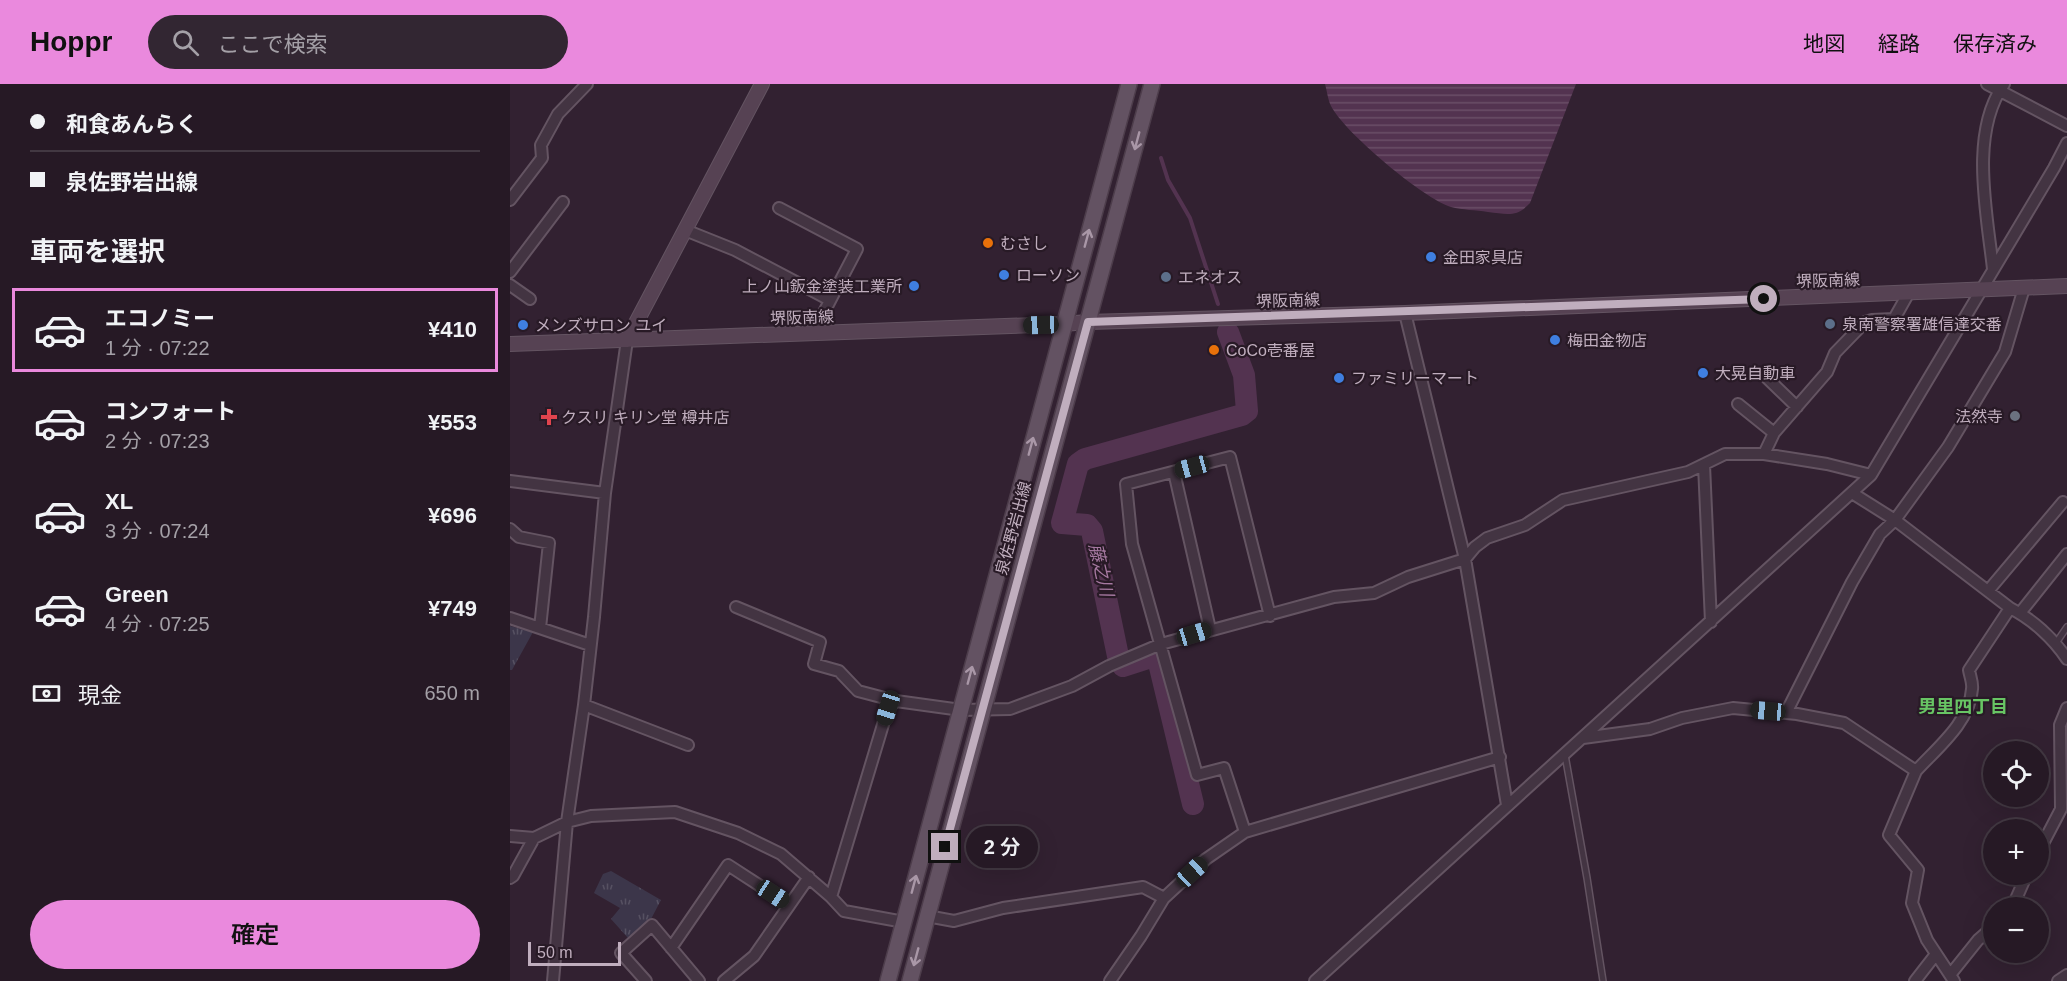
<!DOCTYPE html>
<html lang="ja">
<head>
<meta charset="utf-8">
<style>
  :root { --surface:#261925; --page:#322632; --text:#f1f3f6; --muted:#a4a0a7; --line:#423842; --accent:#ea89dd }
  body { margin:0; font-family:Helvetica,"Noto Sans JP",sans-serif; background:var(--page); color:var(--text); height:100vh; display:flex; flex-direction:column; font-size:22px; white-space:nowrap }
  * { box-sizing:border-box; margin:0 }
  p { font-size:20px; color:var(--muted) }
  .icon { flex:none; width:33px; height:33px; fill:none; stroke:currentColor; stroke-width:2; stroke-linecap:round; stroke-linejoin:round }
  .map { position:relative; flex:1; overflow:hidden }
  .panel { display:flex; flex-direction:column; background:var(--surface); width:510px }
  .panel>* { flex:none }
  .top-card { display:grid; align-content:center; height:132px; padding:0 30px; background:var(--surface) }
  .controls { position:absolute; left:1473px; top:657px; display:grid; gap:12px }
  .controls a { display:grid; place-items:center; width:66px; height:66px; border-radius:50%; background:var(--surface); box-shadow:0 6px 24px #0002,0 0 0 2px var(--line); font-size:30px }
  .scale { position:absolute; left:18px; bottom:15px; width:93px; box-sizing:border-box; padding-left:6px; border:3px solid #c0aebe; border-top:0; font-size:16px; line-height:21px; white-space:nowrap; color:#c0aebe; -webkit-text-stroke:4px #281a26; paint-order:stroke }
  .end { position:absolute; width:27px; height:27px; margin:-14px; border:8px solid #c0aebe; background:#111; box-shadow:0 0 0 3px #111 }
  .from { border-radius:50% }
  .bubble { position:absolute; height:42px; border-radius:21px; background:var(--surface); box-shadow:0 6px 24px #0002,0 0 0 2px var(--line); font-size:20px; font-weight:600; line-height:42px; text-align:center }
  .car { position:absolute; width:18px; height:36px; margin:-18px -9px; border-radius:8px; box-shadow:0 0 4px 2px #0007; background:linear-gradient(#222 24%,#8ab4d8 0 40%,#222 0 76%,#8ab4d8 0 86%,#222 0) }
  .top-card b { display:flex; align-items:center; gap:21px; height:57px; font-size:22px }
  .top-card b+b { border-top:2px solid var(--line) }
  .top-card i { width:15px; height:15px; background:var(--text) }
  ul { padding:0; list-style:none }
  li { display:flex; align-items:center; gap:18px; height:84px; margin:0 12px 9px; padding:0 18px; border:3px solid transparent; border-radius:0px }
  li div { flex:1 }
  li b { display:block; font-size:22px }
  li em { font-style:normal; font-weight:600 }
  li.selected { border-color:var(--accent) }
  li>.icon { width:54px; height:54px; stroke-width:1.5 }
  h2 { padding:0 30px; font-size:27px; line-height:72px }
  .pay { display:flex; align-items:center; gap:15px; height:66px; padding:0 30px; font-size:22px }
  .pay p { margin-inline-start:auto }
  .action { display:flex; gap:12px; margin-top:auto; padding:12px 30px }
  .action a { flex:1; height:69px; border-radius:36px; background:var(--accent); color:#111; font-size:24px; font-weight:600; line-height:69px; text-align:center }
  header { display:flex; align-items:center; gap:36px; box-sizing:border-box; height:84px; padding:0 30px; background:var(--accent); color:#111 }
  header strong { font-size:28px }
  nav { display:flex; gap:33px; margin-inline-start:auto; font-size:21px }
  .search { width:420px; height:54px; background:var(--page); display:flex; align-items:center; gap:15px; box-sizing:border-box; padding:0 21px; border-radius:33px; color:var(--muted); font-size:22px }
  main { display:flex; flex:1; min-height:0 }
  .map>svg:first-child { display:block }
</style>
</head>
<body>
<header>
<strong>Hoppr</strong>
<div class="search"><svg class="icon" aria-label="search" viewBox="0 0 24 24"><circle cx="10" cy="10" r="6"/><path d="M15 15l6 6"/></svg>ここで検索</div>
<nav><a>地図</a><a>経路</a><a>保存済み</a></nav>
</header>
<main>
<section class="panel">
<div class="top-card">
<b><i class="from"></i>和食あんらく</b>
<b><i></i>泉佐野岩出線</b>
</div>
<h2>車両を選択</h2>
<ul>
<li class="selected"><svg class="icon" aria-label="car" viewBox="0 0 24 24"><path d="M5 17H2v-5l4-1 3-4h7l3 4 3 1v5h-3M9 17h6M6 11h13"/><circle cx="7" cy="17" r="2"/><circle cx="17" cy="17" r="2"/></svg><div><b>エコノミー</b><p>1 分 · 07:22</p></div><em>¥410</em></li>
<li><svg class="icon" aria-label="car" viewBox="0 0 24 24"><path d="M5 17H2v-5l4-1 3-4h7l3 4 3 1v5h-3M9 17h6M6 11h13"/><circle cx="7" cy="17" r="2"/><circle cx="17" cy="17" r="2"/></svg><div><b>コンフォート</b><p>2 分 · 07:23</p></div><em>¥553</em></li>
<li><svg class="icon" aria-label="car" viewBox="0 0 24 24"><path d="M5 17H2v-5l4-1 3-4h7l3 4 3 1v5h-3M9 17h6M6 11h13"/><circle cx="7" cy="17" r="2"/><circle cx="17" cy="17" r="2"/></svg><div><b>XL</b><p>3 分 · 07:24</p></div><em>¥696</em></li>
<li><svg class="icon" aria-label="car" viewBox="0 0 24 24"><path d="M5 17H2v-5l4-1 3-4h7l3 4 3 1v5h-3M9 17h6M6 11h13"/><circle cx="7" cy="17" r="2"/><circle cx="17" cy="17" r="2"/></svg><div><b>Green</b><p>4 分 · 07:25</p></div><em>¥749</em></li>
</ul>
<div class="pay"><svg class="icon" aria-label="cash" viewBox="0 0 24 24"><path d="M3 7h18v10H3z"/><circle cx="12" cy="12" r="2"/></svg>現金<p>650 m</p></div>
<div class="action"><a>確定</a></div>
</section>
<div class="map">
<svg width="1557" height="897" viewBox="0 0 1557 897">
  <defs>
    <pattern id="grass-tufts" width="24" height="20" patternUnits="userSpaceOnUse" patternTransform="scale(1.5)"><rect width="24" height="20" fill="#3c364a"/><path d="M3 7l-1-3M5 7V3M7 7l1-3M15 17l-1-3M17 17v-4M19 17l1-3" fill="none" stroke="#565162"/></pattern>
    <pattern id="water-rules" width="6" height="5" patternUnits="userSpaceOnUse" patternTransform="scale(1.5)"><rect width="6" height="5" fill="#533350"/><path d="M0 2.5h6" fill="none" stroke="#6a4e67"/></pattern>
  </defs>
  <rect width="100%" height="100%" fill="#322131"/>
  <path fill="url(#grass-tufts)" d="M0 542 23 548 2 586H0Z
    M101 787 151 816 141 835 118 854 101 835 110 824 84 809 93 790Z"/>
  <path fill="url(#water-rules)" d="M815 0H1066L1020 119C1006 134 997 130 978 128 966 126 952 126 941 123 914 115 834 48 821 22 818 16 817 7 815 0Z"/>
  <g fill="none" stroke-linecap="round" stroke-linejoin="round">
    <path stroke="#533350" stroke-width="4" d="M651 74 658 96 680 134 708 220"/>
    <path stroke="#533350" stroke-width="22" d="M683 720 648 575 644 572 613 582 608 572 582 447 577 441 552 439 568 380 575 375 732 331 737 327 734 291 718 248"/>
    <g stroke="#645462" stroke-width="8">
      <path id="lane" d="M1546 559 1557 543
        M1055 671 1077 794 1093 897"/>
    </g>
    <g stroke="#645462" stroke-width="14">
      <path id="street" d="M1477 0 1557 42
        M0 116 32 74 31 61 48 30 77 0
        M269 124 347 165 312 232 306 249
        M175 146 225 166 320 216
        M1483 185C1477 129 1459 49 1494 0
        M0 188 53 118
        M0 201 20 215
        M895 229 955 475 997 721
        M1257 294 1287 323
        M1228 320 1264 349
        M1254 370 1264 349 1317 288 1325 269 1355 238 1362 236 1384 235 1398 210
        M1194 381 1201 538
        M664 388 700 545
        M0 397 95 409
        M1342 409 1385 436 1500 524C1522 535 1543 554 1557 575
        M0 445 9 453 39 459 30 544
        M1478 507 1553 418
        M226 523 310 558 304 580 329 587 348 607 386 617 451 626 500 625 562 602 599 582 651 560 824 513 864 509 898 493 955 475 965 463 977 454 1015 441 1053 416 1178 388 1215 370H1254L1317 380 1361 391
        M1510 529 1557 470
        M0 534 80 561
        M74 621 178 661
        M1276 629 1342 498 1370 450 1385 436 1438 363 1495 268 1514 204
        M1073 654 1140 645 1172 634 1223 624 1287 630 1334 639 1406 687 1379 751 1408 786 1402 819 1417 856 1444 897
        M1406 687C1427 664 1460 638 1462 605 1463 599 1460 592 1459 586L1500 524
        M735 748 714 684 687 691 622 460 616 400 720 373 760 532
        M0 752 24 754 57 738 81 732 165 728 228 749 271 770 321 813 334 827 394 838
        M1528 769 1551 725 1550 641 1557 624
        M0 794 3 792 24 754
        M321 813 378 624 386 617
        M1502 824 1517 790
        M417 832 444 837 493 824 633 803 654 814
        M161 864 218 781 278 820
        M1440 891 1468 856 1484 842
        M43 897 57 738 74 621 84 533 95 409 117 256
        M136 897 111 869 142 841 189 897
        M214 897 244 872 299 793
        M600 897 631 852 654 814 696 775 735 748 990 673
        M805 897 1361 391 1544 84 1557 59
        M1405 897 1426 870
        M1548 897 1557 891"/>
    </g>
    <g stroke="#645462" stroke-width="16">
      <path id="secondary" d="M117 256 252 0
        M0 260 553 240 578 238 895 229 1557 202"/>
    </g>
    <g stroke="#4d3d4b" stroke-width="18">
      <path id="primary" d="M378 897 619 0
        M400 897 642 0"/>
    </g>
    <use href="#lane" stroke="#433442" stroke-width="5"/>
    <use href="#street" stroke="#433442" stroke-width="10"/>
    <use href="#secondary" stroke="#564253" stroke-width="14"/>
    <use href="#primary" stroke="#635262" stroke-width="15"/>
  </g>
  <defs><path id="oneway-shaft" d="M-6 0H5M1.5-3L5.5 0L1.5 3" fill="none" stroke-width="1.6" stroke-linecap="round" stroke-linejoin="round" transform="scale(1.5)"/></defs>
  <g stroke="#a997a7">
    <use href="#oneway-shaft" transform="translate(627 57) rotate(105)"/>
    <use href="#oneway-shaft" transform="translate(577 154) rotate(-75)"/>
    <use href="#oneway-shaft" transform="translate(521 362) rotate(-75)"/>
    <use href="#oneway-shaft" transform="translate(460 591) rotate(-75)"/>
    <use href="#oneway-shaft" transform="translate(404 800) rotate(-75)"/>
    <use href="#oneway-shaft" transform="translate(406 873) rotate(105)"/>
  </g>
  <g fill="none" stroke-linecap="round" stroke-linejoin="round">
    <path stroke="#c0aebe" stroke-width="8" d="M435 763 578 238 1254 215"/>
  </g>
  <g fill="#e8710a" stroke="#281a26" stroke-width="2">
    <circle cx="478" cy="159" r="6"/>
    <circle cx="704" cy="266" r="6"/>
  </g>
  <g fill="#3f7fe0" stroke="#281a26" stroke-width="2">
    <circle cx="921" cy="173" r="6"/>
    <circle cx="494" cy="191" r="6"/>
    <circle cx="404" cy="202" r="6"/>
    <circle cx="13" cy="241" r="6"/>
    <circle cx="1045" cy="256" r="6"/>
    <circle cx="1193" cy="289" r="6"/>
    <circle cx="829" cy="294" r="6"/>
  </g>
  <g fill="#5c6f8a" stroke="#281a26" stroke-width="2">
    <circle cx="656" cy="193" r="6"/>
    <circle cx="1320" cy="240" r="6"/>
  </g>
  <circle fill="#6b7280" stroke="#281a26" stroke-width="2" cx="1505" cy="332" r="6"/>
  <path fill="#e0444e" stroke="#281a26" stroke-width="2" d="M36 324h6v6h6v6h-6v6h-6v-6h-6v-6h6z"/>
  <g text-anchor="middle" stroke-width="4.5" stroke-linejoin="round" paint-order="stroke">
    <g font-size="16" fill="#c0aebe" stroke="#281a26" text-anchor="start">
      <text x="490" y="165">むさし</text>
      <text x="933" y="179">金田家具店</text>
      <text x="506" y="197">ローソン</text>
      <text x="668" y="199">エネオス</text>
      <text x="392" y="208" text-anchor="end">上ノ山鈑金塗装工業所</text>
      <text x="1332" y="246">泉南警察署雄信達交番</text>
      <text x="25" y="247">メンズサロン ユイ</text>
      <text x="1057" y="262">梅田金物店</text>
      <text x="716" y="272">CoCo壱番屋</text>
      <text x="1205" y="295">大晃自動車</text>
      <text x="841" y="300">ファミリーマート</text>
      <text x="1493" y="338" text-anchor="end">法然寺</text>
      <text x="51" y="339">クスリ キリン堂 樽井店</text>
    </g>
    <g font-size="16" fill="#c0aebe" stroke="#281a26">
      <text transform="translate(1318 196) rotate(-2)" y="6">堺阪南線</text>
      <text transform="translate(778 216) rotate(-2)" y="6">堺阪南線</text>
      <text transform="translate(292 233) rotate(-2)" y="6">堺阪南線</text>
      <text transform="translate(503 444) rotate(-75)" y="6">泉佐野岩出線</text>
    </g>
    <g font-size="18" font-style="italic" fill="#a679a1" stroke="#281a26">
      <text transform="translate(591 486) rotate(77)" y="6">藤之川</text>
    </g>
    <g font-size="18" font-weight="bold" fill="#68c564" stroke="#281a26">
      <text x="1453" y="629">男里四丁目</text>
    </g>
  </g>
</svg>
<div class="controls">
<a><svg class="icon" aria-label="locate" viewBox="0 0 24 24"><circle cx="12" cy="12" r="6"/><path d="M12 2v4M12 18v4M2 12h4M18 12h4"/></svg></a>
<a>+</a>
<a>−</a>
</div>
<div class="scale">50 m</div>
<i class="end from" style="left:1254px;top:215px"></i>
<i class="end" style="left:435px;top:763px"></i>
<div class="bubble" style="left:456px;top:742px;width:72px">2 分</div>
<i class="car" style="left:531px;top:241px;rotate:268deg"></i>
<i class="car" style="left:682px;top:383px;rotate:255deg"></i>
<i class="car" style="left:684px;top:550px;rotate:73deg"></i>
<i class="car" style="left:378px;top:624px;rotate:197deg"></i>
<i class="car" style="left:1258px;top:627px;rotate:275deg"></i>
<i class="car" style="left:682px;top:788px;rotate:47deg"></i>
<i class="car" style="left:263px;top:810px;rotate:123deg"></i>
</div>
</main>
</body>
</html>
